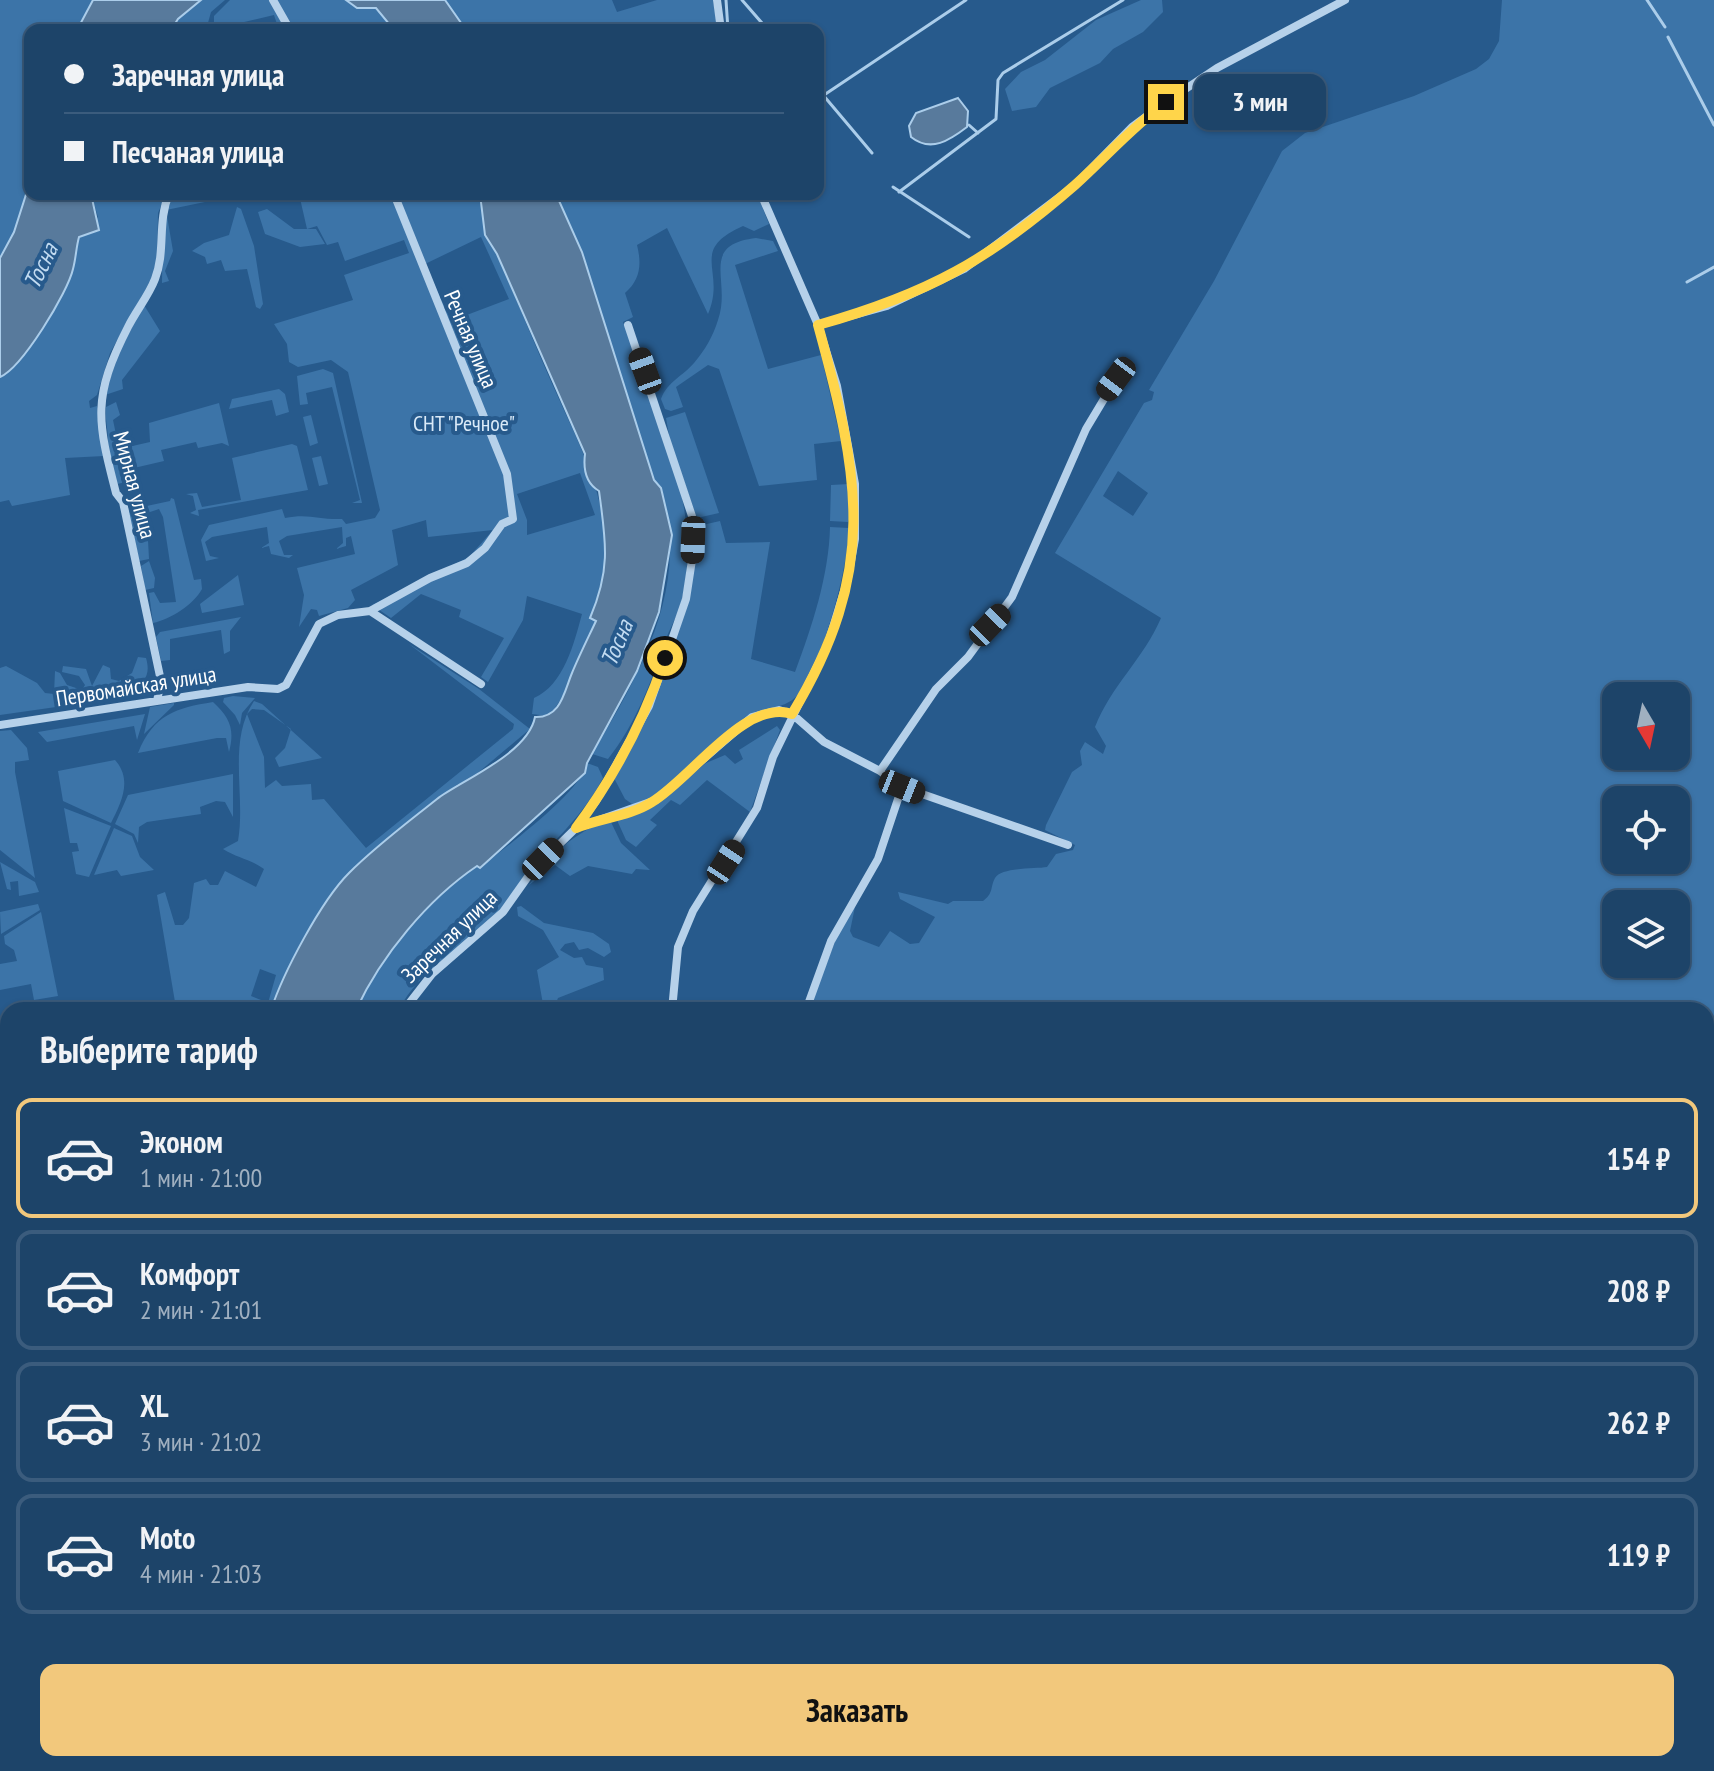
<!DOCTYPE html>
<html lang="ru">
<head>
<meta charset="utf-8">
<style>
  :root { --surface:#1d4469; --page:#2a4e71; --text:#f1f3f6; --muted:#a0b0c0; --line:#3b5c7d; --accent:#f2c87c }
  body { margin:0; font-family:"PT Sans Narrow",sans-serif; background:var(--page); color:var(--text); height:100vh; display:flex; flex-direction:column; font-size:30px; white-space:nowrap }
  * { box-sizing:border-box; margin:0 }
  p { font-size:26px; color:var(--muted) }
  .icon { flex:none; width:44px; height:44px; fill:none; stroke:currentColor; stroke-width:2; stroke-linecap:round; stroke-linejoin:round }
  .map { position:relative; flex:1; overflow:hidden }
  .panel { position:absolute; left:0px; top:1002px; width:1714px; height:770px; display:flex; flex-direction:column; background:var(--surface); border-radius:24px 24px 0 0; box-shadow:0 2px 6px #0004,0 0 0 2px var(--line) }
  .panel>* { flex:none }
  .guide { position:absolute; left:24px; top:24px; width:800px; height:176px; border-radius:16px; box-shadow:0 2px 6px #0004,0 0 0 2px var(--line); display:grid; align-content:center; height:176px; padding:0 40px; background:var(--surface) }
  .needle { width:52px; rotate:171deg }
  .buttons { position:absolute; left:1602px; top:682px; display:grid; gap:16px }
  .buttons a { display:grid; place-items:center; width:88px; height:88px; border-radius:16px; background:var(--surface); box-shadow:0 2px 6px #0004,0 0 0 2px var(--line); font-size:40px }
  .end { position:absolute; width:36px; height:36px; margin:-18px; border:10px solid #ffd54a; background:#111; box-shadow:0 0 0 4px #111 }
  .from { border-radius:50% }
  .bubble { position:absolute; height:56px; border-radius:16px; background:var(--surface); box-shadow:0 2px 6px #0004,0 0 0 2px var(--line); font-size:26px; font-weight:700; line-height:56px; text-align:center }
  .car { position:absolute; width:24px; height:48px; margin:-24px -12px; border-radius:10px; box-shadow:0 0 6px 2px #0007; background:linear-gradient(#222 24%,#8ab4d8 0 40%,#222 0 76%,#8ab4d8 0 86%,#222 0) }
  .guide b { display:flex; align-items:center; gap:28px; height:76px; font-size:30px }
  .guide b+b { border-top:2px solid var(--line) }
  .guide i { width:20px; height:20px; background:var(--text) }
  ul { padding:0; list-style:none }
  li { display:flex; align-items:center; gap:24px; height:120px; margin:0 16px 12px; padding:0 24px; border:4px solid var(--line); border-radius:16px }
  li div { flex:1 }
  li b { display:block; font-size:30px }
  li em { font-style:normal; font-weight:700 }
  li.active { border-color:var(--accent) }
  li>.icon { width:72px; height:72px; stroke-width:1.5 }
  h2 { padding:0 40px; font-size:36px; line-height:96px }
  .action { display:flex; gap:16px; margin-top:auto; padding:16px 40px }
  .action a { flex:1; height:92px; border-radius:16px; background:var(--accent); color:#111; font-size:32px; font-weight:700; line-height:92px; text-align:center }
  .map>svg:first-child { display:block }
</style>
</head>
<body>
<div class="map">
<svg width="1714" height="1771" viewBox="0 0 1714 1771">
  <rect width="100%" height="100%" fill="#275a8c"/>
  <path fill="#3c74a8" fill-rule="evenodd" d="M0 0H93L77 30H30V182L14 232 0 258Z
    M201 0H225L211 12 206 30H171L178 19Z
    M230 0H346L357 8H376L394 30H279L274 15 214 29V16Z
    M445 0H612L617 12 657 0H713L718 30H466Z
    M1141 0H1162L1163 12 1143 32 1113 49 1100 63 1050 88 1036 107 1012 111 1005 89 1021 72 1045 60 1096 20Z
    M1502 0H1714V1771H763L761 1764H1706V1010H809L845 915 855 907 850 931 853 937 879 947 890 931 910 944 919 943 935 917 900 899 898 892 948 904 953 901H983C994 893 990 887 995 878 1001 867 1036 869 1047 867L1056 854 1073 850 1075 845 1045 830 1046 825 1072 772 1082 765 1080 751 1085 742 1103 754 1106 746 1095 727C1111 686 1144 658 1161 618L1055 553 1144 403 1152 400 1154 392 1149 390 1214 281 1282 151 1305 133 1414 96 1476 69 1489 59 1499 41ZM1118 471 1148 493 1133 516 1103 496ZM1616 696H1676V756H1616ZM1616 800H1676V860H1616ZM1616 904H1676V964H1616Z
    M91 194H166L158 213 157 269 110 353 97 395 89 401 90 408 97 406 104 456 65 458 70 495 12 506 9 500 0 502V377C22 368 67 292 73 269 76 259 76 247 79 237L88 233 98 217Z
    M173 194H240L239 199 234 196 166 210 173 251 165 271 169 281 162 283 163 215Z
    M299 194H480L485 235 497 254C515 296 532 338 550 379 586 461 628 528 590 617L596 621C580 653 573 690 548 716L532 714 534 698C564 685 574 643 582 614L527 596 523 620 488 682 481 677 504 638 459 617 461 610 421 594 391 618 372 605 469 557 493 530 428 537 426 520 392 530 398 565 351 590 355 600 348 608 319 616 317 610 311 609 299 627 304 595 297 568 355 554 351 536 346 538V546L336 549 343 543 342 527 287 536 279 541 284 555H293L289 558 271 554 269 546 261 548 269 543 267 527 212 537 205 542 210 556 219 558 206 561 201 540 209 525 282 509 285 518C309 513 319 520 342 519L346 524 375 518 380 510 348 372 331 360 298 367 289 362 287 344 274 324 353 300 344 275 409 253 404 240 345 261 338 242 327 245 317 226 307 229ZM481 237 509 299 451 321 425 264ZM580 473 595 515 527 535V520L517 494Z
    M556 194H757L769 224 754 231 743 226C687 251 727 270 708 314L667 228 637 245C642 265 640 280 625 293L633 317 623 322C655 406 704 508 682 599 679 614 669 629 664 644 650 685 635 725 608 759L592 754C633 686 686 595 665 514 662 500 664 490 654 481L582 252Z
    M237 207 241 209 254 246 263 304 260 309 256 307 247 269 225 271 221 260 207 264 205 257 192 251 204 243 229 235Z
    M267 209 294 229H316L325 244 300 247 265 234 258 212Z
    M756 238 773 241 778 251 735 265 768 369 821 355 841 441 814 444 817 480 759 486 719 369 708 365 676 387 683 407 671 411 665 409 661 399C667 382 683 376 694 363 705 350 713 336 718 320 732 281 698 245 756 238Z
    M144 305 160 331 122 380 123 389 105 395 119 351Z
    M323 369 333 373 362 503H352L360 500 332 387 306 393 308 404 300 405 297 376Z
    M279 389 285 394 289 412 276 416 272 400 229 409 232 399Z
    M116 402 120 415 113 420 118 444 128 447 150 442 149 423 219 403 229 446 222 443 198 448 196 442 161 450 164 461 134 468 136 480 117 484 106 450C111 438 104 420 106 407Z
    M685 412 719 513 697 518 670 441 666 418Z
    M311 415 318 443 310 446 303 417Z
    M292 444 297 446 308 490 198 510 199 516 190 513 196 510 193 496 186 494 197 493 202 507 241 500 232 458Z
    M321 456 328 484 319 486 312 458Z
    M849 484 850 517 848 522 830 521 831 485Z
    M171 498 174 499 194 580 201 579 202 589C193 605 171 619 153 623L149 593 154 592 160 603 176 602 163 517 159 509 144 514 143 528 133 530 128 510 170 501Z
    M720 521 726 543 770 542 751 659 795 672C812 627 829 575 830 527L849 528C848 568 824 658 800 692 787 710 769 705 752 716 712 744 680 784 635 806L625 799 614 778 657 691 688 604 698 526Z
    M144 533 148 540 149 559 139 561 134 535Z
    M149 561 155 578 154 588 145 590 141 566Z
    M238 575 244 605 202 613 200 604Z
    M241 617 230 631V651L224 654 221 630 170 639V660L161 661 156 637 160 632Z
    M409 644 479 689 530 729 461 787 458 784C378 843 303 913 271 1010H266L276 975 260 969 251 996 261 1000 257 1010H165L163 1004 175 1002 157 895 165 892 175 925H183L189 918 194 883 206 879 210 885H218L225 871 256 887 264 869C250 859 237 858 223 849L238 841C246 795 227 742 254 701L262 704 322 758 279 767 275 758 285 748 291 729 264 710 252 709 247 714 264 757 265 788 276 780 282 786 311 784 312 800 324 799 366 848 513 729 514 724Z
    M138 657 146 658C155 688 126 690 105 700L98 693 83 707 63 706 0 715V668L6 666 37 683 45 693 54 694 55 671 60 673 67 685 82 690 85 685 79 676 62 672 63 666 86 669 92 686 103 665 110 668 111 679 119 681 132 673Z
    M233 696 255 698 242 713 240 725 235 715 223 702 224 698Z
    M213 702C230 718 235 729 229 752L226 738H217L138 753C154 714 176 708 213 702Z
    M174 703V705L144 734 150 707Z
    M145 714 137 740 134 726 47 742 38 732Z
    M777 726 780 730 750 812 707 780 680 805 671 800 650 820 657 825 636 847 626 840 616 818 657 804 706 763 725 755 735 764 743 759 739 750Z
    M11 730 27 748 29 760 15 762V772L35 878 0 850V731Z
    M115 760C133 780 121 803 111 823L63 801 58 771Z
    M587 763 598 767 603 778C582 817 555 839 527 872 516 886 507 904 495 917 464 947 418 970 399 1010H356C381 955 428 899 477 866L480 868C505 847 582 792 587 763Z
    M233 774V817L225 802 216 801 200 807 201 814 147 822 139 827 138 843 134 834 115 824 128 795Z
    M64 808 111 826 89 877 76 874 72 852 79 851 77 843H70Z
    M610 820 621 843 650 870 636 869 632 874 588 866 570 876 555 865 529 885C551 854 574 832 610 820Z
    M114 828 132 836 140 857 154 870 121 876 117 870 94 875Z
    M0 862 35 882 39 892 19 896 18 881 10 882 11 890 7 889Z
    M38 904 40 910 1 934 0 912Z
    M521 906 544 923 593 933 609 944 611 952 604 957 588 948 579 950 574 942 565 944 560 950 574 958 582 957 586 965 603 968 604 980 558 998 553 1010H544L537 970 559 957 543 930 518 916 517 907Z
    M41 912 58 996 34 1000 31 984 0 990V964L17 961 14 950 5 944 4 936Z
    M0 1022 8 1031V1070L0 1054Z
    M0 1182 8 1184V1421L0 1422Z
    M0 1447 8 1457V1673L0 1667Z
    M33 1764H149L150 1771H35Z
    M420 1764H523L526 1771H423Z"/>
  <path fill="#587a9c" stroke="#abcdea" stroke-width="2" d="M93 0H201L178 19 171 30H77Z
    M346 0H445L466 30H394L376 8H357Z
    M958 98 968 111 967 127C950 140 931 153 911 137L909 126 916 113Z
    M30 182V194H91L99 230 79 237C76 248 76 258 73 269 68 292 22 368 0 377V258L14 232Z
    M480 194H556L582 252 654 480 661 488 672 535 659 612 637 671 587 763 585 773 480 868 477 866C428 899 381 956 356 1010H271C283 973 321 901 349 873 376 846 407 823 437 799 460 781 528 754 535 717 561 718 564 692 572 673 579 656 588 638 596 621L590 618C611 569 606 542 599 491 587 484 583 470 585 454L497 254 485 235Z
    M0 1667 8 1673V1764H33L35 1771H0Z
    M523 1764H624L626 1771H526Z"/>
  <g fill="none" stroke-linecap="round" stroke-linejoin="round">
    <path stroke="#abcdea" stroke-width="3" d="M726 0 728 30
      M742 0 768 30
      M1647 0 1665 27
      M1668 37 1714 125
      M818 89 872 153
      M824 95 966 0
      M969 125 978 133
      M893 187 969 237
      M899 192 996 119 998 80 1003 73 1123 0
      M1687 282 1714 267"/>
    <path stroke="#b6d1ea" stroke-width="8" d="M273 0 290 30
      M717 0 721 30
      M818 325 887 306 964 269 1074 186 1132 127 1166 102 1217 68 1345 0
      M370 611 481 684
      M157 701 161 681 123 502 116 493C97 420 92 397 128 327 136 311 149 295 155 279 166 251 157 222 169 194
      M0 725 248 687 278 689 286 685 319 624 338 615 370 611 430 578 467 563 485 548 502 524 513 519 507 474 394 194
      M880 771 936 689 968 657 1012 597 1086 429 1116 379
      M579 827 656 800 752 717 779 710 792 714 824 742 880 771 902 787 1068 845
      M404 1010 432 974 503 912 532 871 576 828 596 801 649 706 686 599 692 560V516L628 325
      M672 1010 678 947 693 911 757 808 773 757 828 644 848 578 855 539V484L837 386 818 325 761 194
      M806 1010 831 941 878 859 902 787
      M0 1174 8 1173
      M336 1764 339 1771
      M644 1764 647 1771
      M758 1764 760 1771
      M287 1771 300 1764
      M715 1771 722 1764"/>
    <path stroke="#e1edf8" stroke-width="16" d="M0 1089 8 1117
      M155 1764 157 1771"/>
  </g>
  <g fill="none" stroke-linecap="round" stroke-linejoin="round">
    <path stroke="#ffd54a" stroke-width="10" d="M665 658C645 718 614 777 576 828 601 818 630 816 652 802 691 779 745 698 792 714 879 570 860 478 818 325 928 294 989 260 1075 185 1106 157 1132 127 1166 102"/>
  </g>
  <g text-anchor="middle" stroke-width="8" stroke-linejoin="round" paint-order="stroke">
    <g font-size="22" fill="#fff" stroke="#275a8c">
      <text transform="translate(471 339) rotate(67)" y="8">Речная улица</text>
      <text transform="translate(135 485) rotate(75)" y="8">Мирная улица</text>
      <text transform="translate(136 686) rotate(-9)" y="8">Первомайская улица</text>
      <text transform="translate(449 936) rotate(-44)" y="8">Заречная улица</text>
    </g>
    <g font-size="22" fill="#daeaf8" stroke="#275a8c">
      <text x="464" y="431">СНТ "Речное"</text>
    </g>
    <g font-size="24" font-style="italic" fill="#c2dbf1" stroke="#275a8c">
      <text transform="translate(41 266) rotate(-64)" y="8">Тосна</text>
      <text transform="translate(617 643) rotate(-67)" y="8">Тосна</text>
    </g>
  </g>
</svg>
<div class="buttons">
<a><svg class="needle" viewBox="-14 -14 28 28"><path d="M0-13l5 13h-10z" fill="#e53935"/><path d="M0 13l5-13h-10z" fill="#a0b0c0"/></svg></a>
<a><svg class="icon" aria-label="locate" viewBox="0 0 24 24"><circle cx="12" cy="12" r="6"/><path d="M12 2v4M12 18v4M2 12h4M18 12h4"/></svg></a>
<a><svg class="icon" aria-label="layers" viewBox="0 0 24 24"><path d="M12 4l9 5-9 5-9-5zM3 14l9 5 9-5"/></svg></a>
</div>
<i class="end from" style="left:665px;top:658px"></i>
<i class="end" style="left:1166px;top:102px"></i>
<div class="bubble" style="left:1194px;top:74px;width:132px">3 мин</div>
<i class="car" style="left:645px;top:371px;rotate:340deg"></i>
<i class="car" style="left:1116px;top:379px;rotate:217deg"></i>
<i class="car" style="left:693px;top:540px;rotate:182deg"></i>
<i class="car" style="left:990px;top:625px;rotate:44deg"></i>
<i class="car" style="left:902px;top:787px;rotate:112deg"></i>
<i class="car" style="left:543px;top:859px;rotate:44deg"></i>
<i class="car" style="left:726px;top:862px;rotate:33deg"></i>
<div class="guide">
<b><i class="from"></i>Заречная улица</b>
<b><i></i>Песчаная улица</b>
</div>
<section class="panel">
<h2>Выберите тариф</h2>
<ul>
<li class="active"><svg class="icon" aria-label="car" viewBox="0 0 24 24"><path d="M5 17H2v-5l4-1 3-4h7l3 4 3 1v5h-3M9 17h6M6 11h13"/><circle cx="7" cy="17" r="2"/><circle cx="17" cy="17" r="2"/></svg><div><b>Эконом</b><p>1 мин · 21:00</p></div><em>154 ₽</em></li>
<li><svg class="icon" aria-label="car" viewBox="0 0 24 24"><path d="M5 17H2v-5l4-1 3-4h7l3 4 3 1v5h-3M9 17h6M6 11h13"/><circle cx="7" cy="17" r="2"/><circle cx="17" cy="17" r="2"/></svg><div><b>Комфорт</b><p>2 мин · 21:01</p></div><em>208 ₽</em></li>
<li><svg class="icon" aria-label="car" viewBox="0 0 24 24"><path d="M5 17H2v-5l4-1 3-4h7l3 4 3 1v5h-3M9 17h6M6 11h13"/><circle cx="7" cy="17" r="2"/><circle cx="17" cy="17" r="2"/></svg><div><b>XL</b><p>3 мин · 21:02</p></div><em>262 ₽</em></li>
<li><svg class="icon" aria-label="car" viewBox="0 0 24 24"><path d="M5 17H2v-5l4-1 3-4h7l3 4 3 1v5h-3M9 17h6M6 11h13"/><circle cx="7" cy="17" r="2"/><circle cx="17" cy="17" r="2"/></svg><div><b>Moto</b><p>4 мин · 21:03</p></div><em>119 ₽</em></li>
</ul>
<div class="action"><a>Заказать</a></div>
</section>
</div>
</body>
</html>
